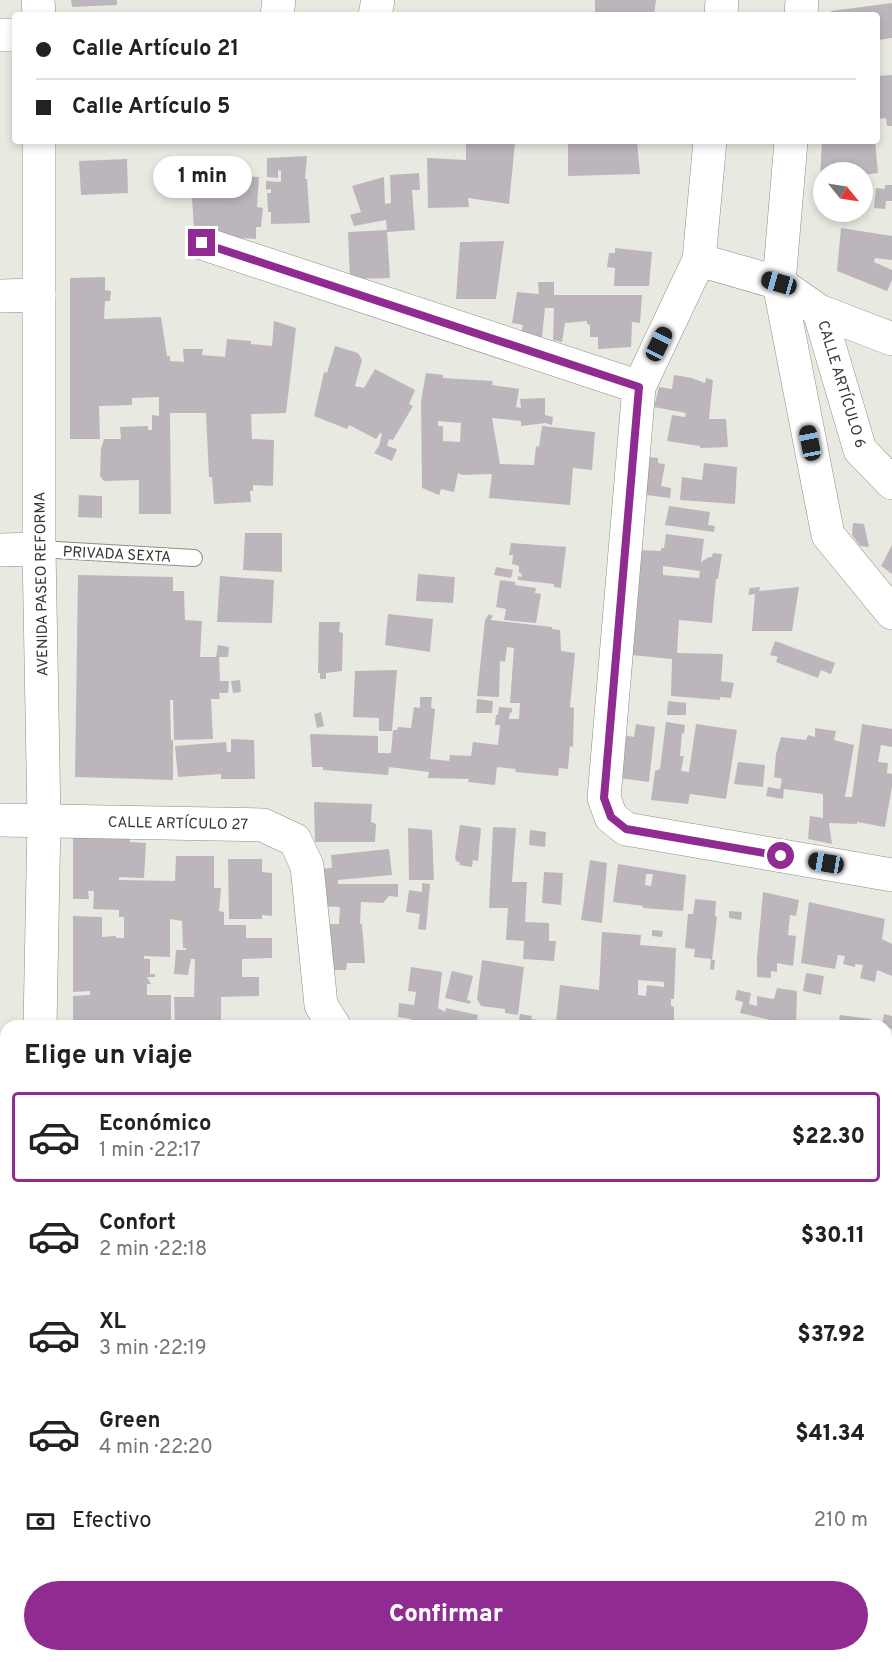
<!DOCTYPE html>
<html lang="es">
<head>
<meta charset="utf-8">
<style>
  :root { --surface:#fff; --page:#f6f6f6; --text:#222; --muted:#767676; --line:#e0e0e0; --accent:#8f2b91 }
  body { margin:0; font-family:Overpass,sans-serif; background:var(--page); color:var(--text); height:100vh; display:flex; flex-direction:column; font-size:22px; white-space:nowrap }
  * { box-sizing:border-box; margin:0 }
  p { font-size:20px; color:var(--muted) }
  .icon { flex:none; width:33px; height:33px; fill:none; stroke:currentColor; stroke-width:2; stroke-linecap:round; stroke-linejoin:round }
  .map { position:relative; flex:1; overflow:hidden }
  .drawer { position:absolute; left:0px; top:1020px; width:892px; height:642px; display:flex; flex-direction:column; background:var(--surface); border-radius:18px 18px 0 0; box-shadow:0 3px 9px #0003 }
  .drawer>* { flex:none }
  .top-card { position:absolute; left:12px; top:12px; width:868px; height:132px; border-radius:6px; box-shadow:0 3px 9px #0003; display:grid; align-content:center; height:132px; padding:0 24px; background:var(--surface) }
  .needle { width:39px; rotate:120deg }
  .controls { position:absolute; left:813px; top:162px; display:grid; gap:12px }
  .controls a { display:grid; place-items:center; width:60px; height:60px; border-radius:50%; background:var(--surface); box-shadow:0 3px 9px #0003; font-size:30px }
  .end { position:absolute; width:27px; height:27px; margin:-14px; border:8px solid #8f2b91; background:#fff; box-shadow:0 0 0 3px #fff }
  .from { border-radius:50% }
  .bubble { position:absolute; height:42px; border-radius:21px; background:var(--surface); box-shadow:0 3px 9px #0003; font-size:20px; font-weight:800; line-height:42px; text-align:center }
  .car { position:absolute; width:18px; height:36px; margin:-18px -9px; border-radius:8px; box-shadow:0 0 4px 2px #0007; background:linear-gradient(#222 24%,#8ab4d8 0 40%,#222 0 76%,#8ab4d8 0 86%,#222 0) }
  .top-card b { display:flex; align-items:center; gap:21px; height:57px; font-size:22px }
  .top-card b+b { border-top:2px solid var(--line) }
  .top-card i { width:15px; height:15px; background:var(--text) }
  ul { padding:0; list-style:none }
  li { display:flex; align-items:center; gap:18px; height:90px; margin:0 12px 9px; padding:0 12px; border:3px solid transparent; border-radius:6px }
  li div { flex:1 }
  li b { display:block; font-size:22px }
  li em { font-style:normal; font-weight:800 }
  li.active { border-color:var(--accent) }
  li>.icon { width:54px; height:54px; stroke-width:1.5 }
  h2 { padding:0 24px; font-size:27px; line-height:72px }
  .pay { display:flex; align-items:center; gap:15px; height:66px; padding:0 24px; font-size:22px }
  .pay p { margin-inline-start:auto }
  .primary-button { display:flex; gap:12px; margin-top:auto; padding:12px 24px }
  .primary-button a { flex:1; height:69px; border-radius:36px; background:var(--accent); color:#fff; font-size:24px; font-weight:800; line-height:69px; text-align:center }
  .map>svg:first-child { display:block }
</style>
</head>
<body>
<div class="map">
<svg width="892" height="1662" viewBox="0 0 892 1662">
  <rect width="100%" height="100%" fill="#e8eae2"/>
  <path fill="#c3d385" d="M22 1656H74L73 1662H21Z"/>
  <path fill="#bcb6bc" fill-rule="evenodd" d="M71 0H117V5L72 7Z
    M595 0H656L654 15H595Z
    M892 3V38L878 40V15H830L831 11Z
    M892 75V126H887L886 118 878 119V76Z
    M435 141H466V144L435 143Z
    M476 141 515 143 509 204 468 198 469 207 428 208 427 158 466 160V144H476Z
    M568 141H637L640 174 568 176Z
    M822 141H875L878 173 862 175V172H856L855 164H851L850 172H824V179H820Z
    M307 156 305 179H307L310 223 271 224V212H268L267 193H271V189L266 190V181L281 182V171L278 170V178L267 177V158Z
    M227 157V175L259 177 257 207 263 208 261 227H256V239L243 238V242L194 232 192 196 209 198 227 197V192L185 191V158Z
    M127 159 128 193 81 195 79 161Z
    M419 173 420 190H412L415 230 387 232 390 278 350 279 348 232 387 230 386 220 354 226 350 215 361 212 352 186 384 177 385 204 391 203 390 175Z
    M885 185H892V201H886L885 209 874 208 876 188 885 189Z
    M841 228 892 236V260L875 258 874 262 892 270V280L887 291 837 271Z
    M504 241 496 299H456L460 242Z
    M615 248 652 252 649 286H614L615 268 607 267 609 253H615Z
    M105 277V290L111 291 110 301H105L104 319 161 317 167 356H170V361L184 362 183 349H203L202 355 225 357 227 339 251 341V344L272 346 274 321 296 328 286 413 251 414 252 439 274 440 273 486 253 485V491H250L251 502 214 504 212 477H209L206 413H170L171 514H139V480L104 481 100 476 101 449 104 439H121L120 427 148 426V430H152V415L159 416V397L132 398V405L99 406 100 439H70V278Z
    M538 282H554V295H642L640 323 632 322 631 347 598 349V337H590V325L587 324V321L565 323 562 342 553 340 554 308H545L542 337 521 334 523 325 512 323 517 292 539 294Z
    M335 346 358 353 362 360 355 386 364 388 375 369 415 390 409 404 413 406 393 440 389 439 387 446 397 449 392 461 374 453 379 446 382 434 380 433 376 439 353 427 349 425 347 429 314 416 324 372 327 373Z
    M426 373 443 375V378L493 381 492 385 519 389 516 407 521 408 520 399 545 398V415L553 417 552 425 546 423 521 426V421L492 418 500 464 534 465 536 446 539 447 542 426 595 432 592 470 573 468 570 505 489 498 492 474 462 475 458 473 454 492 441 489 439 495 422 488 421 401ZM438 421 461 423 460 442 443 441V426H438Z
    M674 375 692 378 705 383 706 378 713 380 709 419H726L728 447 700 448V446L667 441 672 415 685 417 686 413 654 407 659 387 672 389Z
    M649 457 658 458V463L665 464 661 486 671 488 670 498 639 494Z
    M704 463 737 467 735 504 680 500 682 477 702 480Z
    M79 495 102 496V518L78 517Z
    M669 506 710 512 708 525 715 526 714 532 665 525Z
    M853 523 864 524 869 547 860 546 852 535Z
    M245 533H282V572L243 570Z
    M666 534 704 539 701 562 709 557H712L713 553 722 554 718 579H716L712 623 679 620 677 653 723 654 721 681 734 683 731 698 720 697V700L671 696 672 659 631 655 638 550 661 551V548H664ZM663 566 700 571 699 578 663 575Z
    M511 543 566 547 561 588 554 587V584L518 580V576L521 577 522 574 519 573V566L512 564 513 555H509Z
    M892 545V574L881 566Z
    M496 567 513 570 511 578 494 575Z
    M418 574 455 577 453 603 416 601Z
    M78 575 173 577V591H184L185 620 202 621 200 657H216L218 645 229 647 228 657H219L220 681H229L228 693H219L220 699H211L213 739 174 740 173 700H170L171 740H173V780L75 777Z
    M220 576 274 580 272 623 217 622Z
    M500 580 515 582V585L536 588 535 593 541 594 536 623 504 620 506 609 496 607Z
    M760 587 759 591 799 587 792 631H752L755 594 748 595 750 588Z
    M388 614 433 619 430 652 385 645Z
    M489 614 493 616 490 620 552 627V629L560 630 561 651 575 653 570 707 574 708 573 747 570 746 568 769 559 768 558 776 515 772 516 769 497 767 495 785 468 782 469 779 428 778 429 772 389 767 388 775 323 770V767H312L310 734 378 736V753H391L393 730H397L398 727 411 728 414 707 420 708V697H432L431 708 435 709 430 759 449 761 450 755 471 756 473 742 498 745 500 725H495L496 715H498L499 707 512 708V713L510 712 509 719H519L520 703H510L514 648 507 647 505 662 500 661 499 697 477 696 485 620Z
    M319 622H340L339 632 343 633 342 671 326 673V679H320V673H318Z
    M775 641 835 663 831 674 821 670 818 678 776 662 778 657 770 655Z
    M397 670 392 731H379V718L353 717 355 671Z
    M240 680 241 692 233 693 231 681Z
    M477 699 493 701 492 713H476Z
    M668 701 686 703V715H667Z
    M321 712 324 726 317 728 314 714Z
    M666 722 685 725 684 734 682 733 680 756H684L681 771 689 772 696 724 737 730 726 799 690 794 688 804 651 800 655 771 660 769Z
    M636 724 655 727 649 782 618 778 623 735 634 737Z
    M862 724 892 729V747L881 745 878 762 888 763 887 773 892 774V786L885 827 857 822V824L829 823 832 844 808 839 810 816 823 818V794L784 789 783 799 766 796 768 787 780 789 782 779 774 777 776 754 781 737 806 740 808 735 815 737V728L836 731 834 740 854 745 845 797H852Z
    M231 739 254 740 255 779H221V774L178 777 175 746 226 742 227 751 226 752H231Z
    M738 762 765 765 763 787 734 784Z
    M314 802 372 804 371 822 376 824 375 842H315Z
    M460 825 481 828 478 861 473 860 472 867 459 865 460 862H457L455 858Z
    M493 827 516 828 512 882H527L525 922 549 923V941H556L554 961 523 959 524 941 506 940 508 908H489Z
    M408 828 432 830 434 880H409Z
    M530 830 546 832 545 847 529 845Z
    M73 833 130 835V842L146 843 144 878 119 877V880L175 881 176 856H214V888H221L219 911 224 912V925H246V938H272V958L242 959V977H259V996L221 997V1026H175L174 997H194L195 959H191L188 975 174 974 176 950H186V948H183L182 921 170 919V957L144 956V959H150V974H155V977H147L151 984H147V995H171V1026H73V996L90 995V991L73 992V916L102 917V937L116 936V938H124V917H119V910L93 909 94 891H88L89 899H73Z
    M389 849 392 875 338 880V884H398V897L389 896 383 903 361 902 360 924H362L365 963H347L346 970H333L323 924H339L340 907 317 906 315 869 332 868 331 855Z
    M228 859H262V872L272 873V916L262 915V919H229Z
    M590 860 607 863 602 923 581 920Z
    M618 864 686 875 683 911 643 908V906L613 902ZM646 874H653L651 886 645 885Z
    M544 872 563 873 561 905 542 903Z
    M422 883 430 884 426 930 418 929 420 914 406 912 409 890 422 892Z
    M763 892 799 900 796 916 790 915 788 935 796 936 793 966 777 963V972L771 971V978L757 977V958Z
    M695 899 716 901 715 916 717 917 712 960H715L714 970 710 969 711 959 694 957 695 949 685 948 688 914H693Z
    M809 902 885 919 882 939 892 944V976L877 970 875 982 860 978 863 965 855 964V967L843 964 845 956 838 955 835 969 801 963Z
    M729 911 742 912 741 920 729 918Z
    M652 930 663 931 662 937 652 936Z
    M602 932 641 935 640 945 676 948 674 999H671V1006L674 1007V1026H518L520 1014 532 1016 531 1019 556 1022 560 985 599 990ZM638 980 664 982V987L647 985 646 996 638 995Z
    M482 960 524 967 518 1015 505 1013V1009L481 1006 477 999Z
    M411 967 442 972 438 1008 445 1012 446 1008 478 1015 476 1026H412L411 1019 398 1017 399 1003 414 1005 416 992 408 991Z
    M452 971 473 976 467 1000 471 1001 470 1004 445 998Z
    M806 973 824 976 821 995 803 991Z
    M777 988 797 991 796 1026 740 1013 743 1002 735 1000 737 990 751 993 749 1004 757 1006V996L774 999Z
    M884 1014 892 1016V1029L882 1026Z
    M840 1015 871 1019 870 1026H838Z
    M720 1021 750 1024V1026H720Z
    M480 1022 500 1025V1026H479Z
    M887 1090 892 1091V1104L886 1103Z
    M886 1186 892 1187 888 1207H886Z
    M889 1224 892 1225V1339H886V1238Z
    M886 1443 892 1444V1515L886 1514V1480L890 1462H886Z
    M886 1526 892 1527V1618L886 1617Z
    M843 1656H870L892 1659V1662H842Z"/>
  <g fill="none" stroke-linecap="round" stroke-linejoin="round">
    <g stroke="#8c8e86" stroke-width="18">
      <path id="service" d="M39 549 194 558"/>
    </g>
    <g stroke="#8c8e86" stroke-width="34">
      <path id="minor" d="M277 15 279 0
        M375 15 378 0
        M721 15 722 0
        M801 15 802 0
        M0 35H15
        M710 141 699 260 639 387 604 798 611 817 626 829 892 875
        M791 141 779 283 828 535 892 613
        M202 243 639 387
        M699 260 779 283 819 311 892 339
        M0 296 39 295
        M819 311 860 450 892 483
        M0 550 39 549
        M0 820 263 825 295 840 307 866 321 1005 334 1026
        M0 1074 6 1073
        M886 1147 892 1149
        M886 1386 892 1387
        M717 1662 718 1656"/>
    </g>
    <g stroke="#8c8e86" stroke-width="34">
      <path id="secondary" d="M38 0 39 15
        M39 141V549L44 820 40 1026
        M0 1448 6 1391
        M588 1656 605 1662
        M107 1662V1656"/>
    </g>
    <path stroke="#90918b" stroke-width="4" stroke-dasharray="3 3" stroke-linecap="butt" d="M21 1662 22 1656"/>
    <use href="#service" stroke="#fff" stroke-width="16"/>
    <use href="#minor" stroke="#fff" stroke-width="33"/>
    <use href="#secondary" stroke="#fff" stroke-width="33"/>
  </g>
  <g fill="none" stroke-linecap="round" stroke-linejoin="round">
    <path stroke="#8f2b91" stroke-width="8" d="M202 243 639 387 604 798 611 817 626 829 781 856"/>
  </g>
  <g text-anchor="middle" stroke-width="5" stroke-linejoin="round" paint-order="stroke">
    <g font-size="15" fill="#373734" stroke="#fff">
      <text transform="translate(842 384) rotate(73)" y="5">CALLE ARTÍCULO 6</text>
      <text transform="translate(117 554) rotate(3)" y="5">PRIVADA SEXTA</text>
      <text transform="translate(41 584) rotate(-91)" y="5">AVENIDA PASEO REFORMA</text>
      <text transform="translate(178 823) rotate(1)" y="5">CALLE ARTÍCULO 27</text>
    </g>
  </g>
</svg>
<div class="controls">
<a><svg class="needle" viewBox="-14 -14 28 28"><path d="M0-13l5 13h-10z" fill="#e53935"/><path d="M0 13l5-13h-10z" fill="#767676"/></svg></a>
</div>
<i class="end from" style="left:781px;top:856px"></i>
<i class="end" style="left:202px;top:243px"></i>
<div class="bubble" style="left:153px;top:156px;width:99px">1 min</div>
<i class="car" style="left:779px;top:283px;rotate:286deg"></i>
<i class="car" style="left:659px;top:344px;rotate:26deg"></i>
<i class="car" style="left:810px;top:443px;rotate:349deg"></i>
<i class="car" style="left:826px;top:863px;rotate:280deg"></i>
<div class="top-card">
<b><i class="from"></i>Calle Artículo 21</b>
<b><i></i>Calle Artículo 5</b>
</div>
<section class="drawer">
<h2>Elige un viaje</h2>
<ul>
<li class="active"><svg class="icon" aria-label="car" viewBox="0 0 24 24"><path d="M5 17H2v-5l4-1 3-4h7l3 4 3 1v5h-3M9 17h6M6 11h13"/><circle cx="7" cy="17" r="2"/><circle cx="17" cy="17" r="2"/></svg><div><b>Económico</b><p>1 min · 22:17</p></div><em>$22.30</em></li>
<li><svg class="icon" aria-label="car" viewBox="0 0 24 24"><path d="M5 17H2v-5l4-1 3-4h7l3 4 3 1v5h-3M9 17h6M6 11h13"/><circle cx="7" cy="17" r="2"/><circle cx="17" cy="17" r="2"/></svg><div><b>Confort</b><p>2 min · 22:18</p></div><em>$30.11</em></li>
<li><svg class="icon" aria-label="car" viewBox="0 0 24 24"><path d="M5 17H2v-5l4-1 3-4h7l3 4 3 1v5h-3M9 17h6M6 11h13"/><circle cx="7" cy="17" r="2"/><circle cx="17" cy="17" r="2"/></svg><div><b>XL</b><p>3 min · 22:19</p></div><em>$37.92</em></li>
<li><svg class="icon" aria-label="car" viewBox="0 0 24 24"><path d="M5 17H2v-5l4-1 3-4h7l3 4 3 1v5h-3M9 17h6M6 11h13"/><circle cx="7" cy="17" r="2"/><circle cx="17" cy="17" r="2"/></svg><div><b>Green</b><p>4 min · 22:20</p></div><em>$41.34</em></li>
</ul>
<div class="pay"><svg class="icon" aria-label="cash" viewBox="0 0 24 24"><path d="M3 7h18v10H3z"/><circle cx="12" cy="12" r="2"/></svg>Efectivo<p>210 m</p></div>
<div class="primary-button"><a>Confirmar</a></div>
</section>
</div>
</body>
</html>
